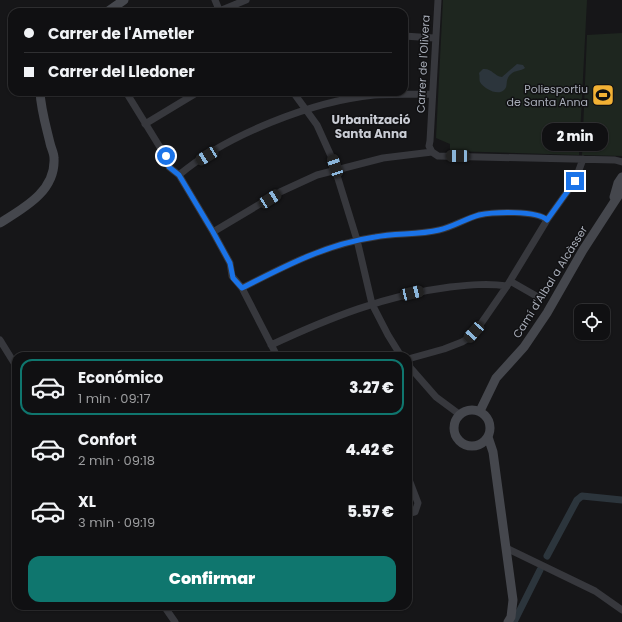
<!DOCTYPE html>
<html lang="es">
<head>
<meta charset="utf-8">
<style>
  :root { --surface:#101012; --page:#1e1e20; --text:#f1f3f6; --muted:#9c9d9f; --line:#303032; --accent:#0f766e }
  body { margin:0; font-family:Poppins,sans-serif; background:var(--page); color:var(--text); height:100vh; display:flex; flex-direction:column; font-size:15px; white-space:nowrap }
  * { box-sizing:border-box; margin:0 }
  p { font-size:13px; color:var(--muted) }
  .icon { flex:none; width:22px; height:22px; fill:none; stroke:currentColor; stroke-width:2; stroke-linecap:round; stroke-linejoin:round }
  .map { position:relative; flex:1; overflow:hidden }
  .side { position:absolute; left:12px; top:352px; width:400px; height:258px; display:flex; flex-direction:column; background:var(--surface); border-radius:12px; box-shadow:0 1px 3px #0004,0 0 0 1px var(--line) }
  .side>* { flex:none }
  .hud { position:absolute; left:8px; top:8px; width:400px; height:88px; border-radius:12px; box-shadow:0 1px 3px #0004,0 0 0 1px var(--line); display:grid; align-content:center; height:88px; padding:0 16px; background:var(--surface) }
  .buttons { position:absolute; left:574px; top:304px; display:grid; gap:8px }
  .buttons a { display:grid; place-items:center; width:36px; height:36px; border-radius:8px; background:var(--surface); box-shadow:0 1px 3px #0004,0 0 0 1px var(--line); font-size:20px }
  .end { position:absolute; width:18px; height:18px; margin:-9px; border:5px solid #1a73e8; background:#fff; box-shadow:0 0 0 2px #fff }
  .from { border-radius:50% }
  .bubble { position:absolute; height:28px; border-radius:12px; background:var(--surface); box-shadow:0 1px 3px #0004,0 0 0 1px var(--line); font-size:13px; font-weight:800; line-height:28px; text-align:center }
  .car { position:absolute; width:12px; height:24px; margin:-12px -6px; border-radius:5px; box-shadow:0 0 3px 1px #0007; background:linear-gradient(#222 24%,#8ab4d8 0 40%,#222 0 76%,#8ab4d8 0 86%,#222 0) }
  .hud b { display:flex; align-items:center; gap:14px; height:38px; font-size:15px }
  .hud b+b { border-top:1px solid var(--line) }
  .hud i { width:10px; height:10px; background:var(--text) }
  ul { padding:7px 0 0; list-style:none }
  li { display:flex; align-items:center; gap:12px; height:56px; margin:0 8px 6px; padding:0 8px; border:2px solid transparent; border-radius:12px }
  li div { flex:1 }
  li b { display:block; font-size:15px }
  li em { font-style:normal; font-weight:800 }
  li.active { border-color:var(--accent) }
  li>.icon { width:36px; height:36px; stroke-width:1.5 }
  .button { display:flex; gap:8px; margin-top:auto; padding:8px 16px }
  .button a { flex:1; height:46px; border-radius:12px; background:var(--accent); color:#fff; font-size:16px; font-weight:800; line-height:46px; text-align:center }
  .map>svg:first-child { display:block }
</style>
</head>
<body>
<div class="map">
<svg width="622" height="622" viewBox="0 0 622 622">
  <rect width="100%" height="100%" fill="#161618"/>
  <path fill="#1e261f" d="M443 0H587L579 155 450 151V144L436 138Z
    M622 33V156L582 155 587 35Z"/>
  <path fill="#2c353c" d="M517 64 523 65 525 68C521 71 515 70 511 74 504 80 509 86 504 90 498 96 484 89 480 82 479 80 480 76 479 73L483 69C492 68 494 76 502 77Z"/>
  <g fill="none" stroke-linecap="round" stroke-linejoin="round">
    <path stroke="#2c353c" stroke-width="7" d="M547 556 577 500 582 496 622 500
      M514 622 540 570"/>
    <path stroke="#37383d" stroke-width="7" d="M215 0 220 12
      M217 12 246 0
      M404 36 434 38
      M126 92 166 157 169 167 179 175 213 232 230 263 232 276 242 288 277 356
      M293 92 317 125 331 156 357 240 372 304 388 335 401 356
      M145 124 198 92
      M432 152 429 146 430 141 438 0
      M179 175C226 135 313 101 374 95 393 94 413 94 432 94
      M213 232 280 192 317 175 383 158 432 152 438 156 615 160 622 162
      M510 281 538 297
      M242 288C285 266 327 244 375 237 396 233 418 235 439 230 453 227 465 219 479 215 493 212 536 210 547 220
      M0 340 16 366
      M271 345C329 318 386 295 450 287 469 285 488 283 507 286
      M408 359 444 349 462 342 467 339 480 325 507 286 547 220 575 181 583 159
      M408 365 436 397 459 414
      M408 477 418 503 415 512 408 514
      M506 548 595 591 622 610
      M164 606 175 622"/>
    <path stroke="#45474d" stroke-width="9" d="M107 12 124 0
      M614 197 618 183 622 177
      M0 223C24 208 56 191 54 158 54 153 51 148 50 143 46 126 41 110 40 92
      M454 428a18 18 0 1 1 36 0a18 18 0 1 1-36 0Z
      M480 411 496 378 524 347 547 313 583 250 622 190
      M488 437 493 452 513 600 511 617 508 622"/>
  </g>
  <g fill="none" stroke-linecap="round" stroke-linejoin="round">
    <path stroke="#1a73e8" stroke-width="5" d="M166 156 169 167 179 175 213 232 230 263 233 278 242 288C285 266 327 244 375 237 396 233 418 235 439 230 453 227 465 219 479 215 493 212 537 210 547 220L575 181"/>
  </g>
  <defs>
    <g id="stadium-square" transform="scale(1.15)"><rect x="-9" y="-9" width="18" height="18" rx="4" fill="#f2b134" stroke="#111113"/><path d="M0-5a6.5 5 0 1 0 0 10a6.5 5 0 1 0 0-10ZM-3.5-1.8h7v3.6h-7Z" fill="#111"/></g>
  </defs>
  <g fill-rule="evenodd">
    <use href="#stadium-square" x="603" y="95"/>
  </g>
  <g text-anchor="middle" stroke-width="3" stroke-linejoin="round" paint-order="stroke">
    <g font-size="11" fill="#a8adb8" stroke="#111113">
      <text transform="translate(423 64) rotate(-87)" y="4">Carrer de l'Olivera</text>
      <text transform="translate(550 282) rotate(-58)" y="4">Camí d'Albal a Alcàsser</text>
    </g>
    <g font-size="11" fill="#a8adb8" stroke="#111113" text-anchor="end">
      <text x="588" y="93">Poliesportiu<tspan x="588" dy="13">de Santa Anna</tspan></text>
    </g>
    <g font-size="12" font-weight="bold" fill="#c9ccd4" stroke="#111113">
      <text x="371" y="124">Urbanització<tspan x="371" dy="14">Santa Anna</tspan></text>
    </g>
  </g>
</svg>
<div class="buttons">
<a><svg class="icon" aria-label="locate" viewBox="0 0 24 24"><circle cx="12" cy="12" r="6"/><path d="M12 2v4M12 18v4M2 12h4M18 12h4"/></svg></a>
</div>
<i class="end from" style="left:166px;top:156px"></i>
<i class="end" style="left:575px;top:181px"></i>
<div class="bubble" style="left:542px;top:123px;width:66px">2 min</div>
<i class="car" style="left:207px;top:156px;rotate:238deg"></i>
<i class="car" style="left:458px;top:156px;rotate:271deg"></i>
<i class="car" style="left:335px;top:166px;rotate:342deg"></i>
<i class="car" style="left:270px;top:199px;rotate:57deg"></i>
<i class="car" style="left:412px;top:293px;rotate:77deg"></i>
<i class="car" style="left:474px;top:332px;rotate:222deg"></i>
<div class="hud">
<b><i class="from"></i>Carrer de l'Ametler</b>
<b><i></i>Carrer del Lledoner</b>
</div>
<section class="side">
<ul>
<li class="active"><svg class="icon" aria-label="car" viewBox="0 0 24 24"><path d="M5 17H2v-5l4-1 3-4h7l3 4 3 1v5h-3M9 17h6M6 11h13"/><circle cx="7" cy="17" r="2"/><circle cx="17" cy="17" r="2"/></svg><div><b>Económico</b><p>1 min · 09:17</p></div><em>3.27 €</em></li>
<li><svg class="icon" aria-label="car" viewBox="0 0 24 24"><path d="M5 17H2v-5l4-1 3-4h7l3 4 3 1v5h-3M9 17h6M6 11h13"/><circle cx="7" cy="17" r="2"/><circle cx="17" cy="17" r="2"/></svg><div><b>Confort</b><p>2 min · 09:18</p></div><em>4.42 €</em></li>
<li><svg class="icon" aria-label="car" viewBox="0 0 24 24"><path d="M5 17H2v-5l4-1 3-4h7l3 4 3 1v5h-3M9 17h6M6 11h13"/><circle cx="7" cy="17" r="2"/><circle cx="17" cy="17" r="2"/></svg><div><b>XL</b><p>3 min · 09:19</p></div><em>5.57 €</em></li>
</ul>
<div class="button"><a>Confirmar</a></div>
</section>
</div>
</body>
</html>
